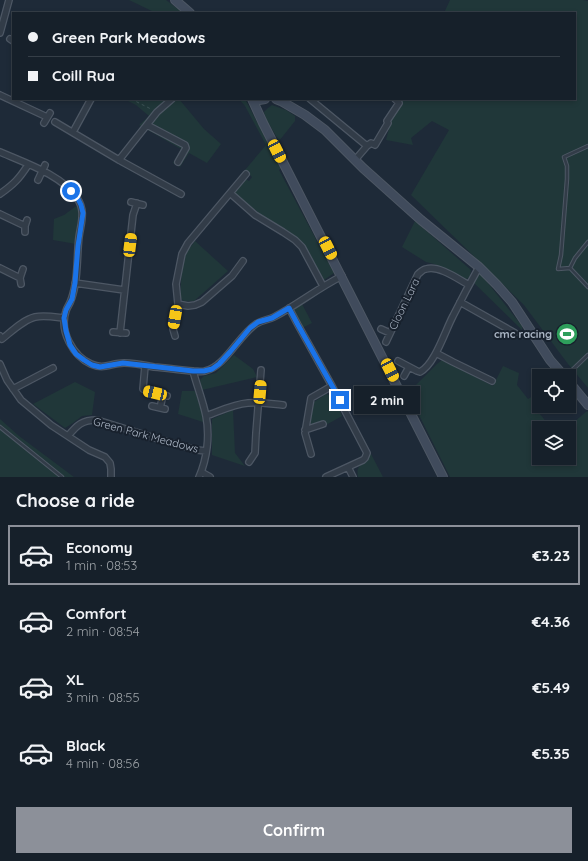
<!DOCTYPE html>
<html lang="en">
<head>
<meta charset="utf-8">
<style>
  :root { --surface:#16202a; --page:#232d36; --text:#f1f3f6; --muted:#9ea3a8; --line:#353e47; --accent:#8c9099 }
  body { margin:0; font-family:Quicksand,sans-serif; background:var(--page); color:var(--text); height:100vh; display:flex; flex-direction:column; font-size:15px; white-space:nowrap }
  * { box-sizing:border-box; margin:0 }
  p { font-size:13px; color:var(--muted) }
  .icon { flex:none; width:22px; height:22px; fill:none; stroke:currentColor; stroke-width:2; stroke-linecap:round; stroke-linejoin:round }
  .map { position:relative; height:477px; overflow:hidden }
  .details { display:flex; flex-direction:column; background:var(--surface); flex:1 }
  .details>* { flex:none }
  .hud { position:absolute; left:12px; top:12px; width:564px; height:88px; border-radius:0px; box-shadow:0 2px 6px #0003,0 0 0 1px var(--line); display:grid; align-content:center; height:88px; padding:0 16px; background:var(--surface) }
  .fabs { position:absolute; left:532px; top:369px; display:grid; gap:8px }
  .fabs a { display:grid; place-items:center; width:44px; height:44px; border-radius:0px; background:var(--surface); box-shadow:0 2px 6px #0003,0 0 0 1px var(--line); font-size:20px }
  .end { position:absolute; width:18px; height:18px; margin:-9px; border:5px solid #1a73e8; background:#fff; box-shadow:0 0 0 2px #fff }
  .from { border-radius:50% }
  .bubble { position:absolute; height:28px; border-radius:0px; background:var(--surface); box-shadow:0 2px 6px #0003,0 0 0 1px var(--line); font-size:13px; font-weight:700; line-height:28px; text-align:center }
  .car { position:absolute; width:12px; height:24px; margin:-12px -6px; border-radius:5px; box-shadow:0 0 3px 1px #0007; background:linear-gradient(#f5c518 24%,#345 0 40%,#f5c518 0 76%,#345 0 86%,#f5c518 0) }
  .hud b { display:flex; align-items:center; gap:14px; height:38px; font-size:15px }
  .hud b+b { border-top:1px solid var(--line) }
  .hud i { width:10px; height:10px; background:var(--text) }
  ul { padding:0; list-style:none }
  li { display:flex; align-items:center; gap:12px; height:60px; margin:0 8px 6px; padding:0 8px; border:2px solid transparent; border-radius:0px }
  li div { flex:1 }
  li b { display:block; font-size:15px }
  li em { font-style:normal; font-weight:700 }
  li.selected { border-color:var(--accent) }
  li>.icon { width:36px; height:36px; stroke-width:1.5 }
  h2 { padding:0 16px; font-size:18px; line-height:48px }
  .primary-button { display:flex; gap:8px; margin-top:auto; padding:8px 16px }
  .primary-button a { flex:1; height:46px; border-radius:0px; background:var(--accent); color:#fff; font-size:16px; font-weight:700; line-height:46px; text-align:center }
  .map>svg:first-child { display:block }
</style>
</head>
<body>
<div class="map">
<svg width="588" height="477" viewBox="0 0 588 477">
  <rect width="100%" height="100%" fill="#1e2a38"/>
  <path fill="#203739" d="M129 0H166L174 6 183 13H156Z
    M450 0H583L588 1V388L568 364 524 305 411 195 449 130 432 121 411 138 413 145 386 140 397 99H575V13H444Z
    M124 99H179L204 129 221 144 207 163 189 153 180 167 173 163 181 149 139 125 149 116 136 105Z
    M239 99H245L281 168 279 170 334 273 324 280 308 251 287 230 260 214 233 192 244 178 249 181 252 177 245 170 266 145 245 106Z
    M272 105 286 110 295 116V121L279 141 266 119 264 112 268 108Z
    M79 204 76 244 53 240 54 219 64 215Z
    M415 221 471 270 470 276 466 280 434 264 426 262 402 247Z
    M195 241 228 271 194 301H184L180 298 182 268 185 254Z
    M480 273 522 326V330L474 283Z
    M302 304 312 323 302 328 294 311 295 308Z
    M234 355 253 369 257 377 202 390 200 380 204 376 216 373Z
    M442 360 493 386 503 366 519 373 517 385 528 399 539 392V406H550L540 414 551 428H539V458H569V428H567L587 411 588 412V477H450L408 393 437 364Z
    M75 382 95 392 92 415 82 416 73 423 65 428 33 404Z
    M182 391H195L203 416V422L178 414Z
    M326 394C335 396 339 408 342 416L326 425 324 421 317 425 311 424 310 421 314 402Z
    M233 410 235 453 245 466 212 455V419Z
    M0 419 19 436 74 477H0Z
    M370 452 383 477H358C355 463 366 465 370 452Z"/>
  <g fill="none" stroke-linecap="round" stroke-linejoin="round">
    <g stroke="#4d5764" stroke-width="4.5">
      <path id="service" d="M588 242 575 258 570 268 588 287
        M570 268 558 269 561 255 567 179V166L564 157 588 146
        M566 376 588 355
        M0 427 62 477"/>
    </g>
    <g stroke="#4d5764" stroke-width="8">
      <path id="minor" d="M0 33 9 0
        M10 39 13 41
        M0 95 47 117
        M310 99 367 146 355 160
        M55 122 119 160 181 194
        M44 123 50 113
        M147 125 185 145 186 148 178 162
        M73 132 91 99
        M367 146 371 143 375 145 388 123 387 121 399 103 395 99
        M0 152C25 163 62 175 77 198 86 211 81 223 79 237 77 253 78 269 75 285 74 290 73 295 71 300 70 304 67 307 66 311 59 331 73 356 91 364 104 370 111 363 124 363 134 363 144 365 154 367 167 368 180 370 193 371 197 371 202 372 205 371 225 367 239 335 256 324 262 320 268 320 274 317 297 305 318 288 342 276
        M119 160 157 112 172 99
        M38 180 45 165
        M230 193 246 174
        M0 194C14 184 19 179 28 165
        M131 202 143 205
        M0 214 25 226
        M25 232V226L27 220
        M243 261 232 276 202 302 195 305 188 306 178 304 176 284 182 254 188 243 230 193 255 215 283 232 295 240 302 247 323 286
        M0 268 20 278
        M75 283 124 290
        M21 284 20 278 23 269
        M460 302 515 333
        M289 308 298 325 332 386 311 398 305 433 311 454
        M381 329 390 333
        M113 332 126 333
        M120 333 133 215 137 203
        M0 336 2 339C12 331 23 320 35 317 44 315 55 317 64 318
        M175 336 173 329 178 304
        M386 342 418 274C421 272 423 269 426 269 439 265 458 279 469 285
        M436 353 453 362 492 381
        M398 361 417 371 420 372C435 364 445 331 453 316 461 300 470 283 479 267
        M0 364 7 380 21 400 51 425 89 450 105 457 110 463 111 469V477
        M145 366 143 389 147 391 167 396
        M193 371C197 386 203 401 206 416 210 436 207 459 199 477
        M404 376 409 367
        M13 389 53 368
        M152 406 165 409
        M160 408 163 395
        M206 416C220 411 234 404 248 403 260 402 271 404 283 405
        M305 430 323 424
        M68 436C77 425 82 420 97 420L158 439 197 450 206 451
        M249 462 255 453 256 433 261 370
        M348 467 353 477
        M201 472 210 477
        M326 477 363 460 365 458 367 453 332 386"/>
    </g>
    <g stroke="#4d5764" stroke-width="10">
      <path id="secondary" d="M175 0 190 13
        M252 99 263 123 443 477
        M276 99 281 101 305 115 325 130 363 168 421 220 479 267 497 285 512 302 550 360 564 376
        M253 101 265 99
        M569 382 588 405"/>
    </g>
    <path stroke="#3e5457" stroke-width="1" stroke-dasharray="3 3" stroke-linecap="butt" d="M131 99 151 109"/>
    <use href="#service" stroke="#323c48" stroke-width="2.5"/>
    <use href="#minor" stroke="#323c48" stroke-width="5.5"/>
    <use href="#secondary" stroke="#404b5c" stroke-width="8"/>
  </g>
  <g fill="none" stroke-linecap="round" stroke-linejoin="round">
    <path stroke="#1a73e8" stroke-width="5" d="M71 191 77 197 81 205 83 213 78 246 75 283 72 299 66 310 64 318 66 331 70 345 76 354 84 360 92 365 100 367 123 363 193 371H204L212 369 219 364 230 352 250 328 258 322 272 318 289 308 298 325 340 400"/>
  </g>
  <defs>
    <g id="stadium-disc" transform="scale(1.15)"><circle r="9.5" fill="#2e9e5b" stroke="#18212d"/><path d="M0-5a6.5 5 0 1 0 0 10a6.5 5 0 1 0 0-10ZM-3.5-1.8h7v3.6h-7Z" fill="#fff"/></g>
  </defs>
  <g fill-rule="evenodd">
    <use href="#stadium-disc" x="567" y="334"/>
  </g>
  <g text-anchor="middle" stroke-width="4" stroke-linejoin="round" paint-order="stroke">
    <g font-size="11" fill="#acb7c6" stroke="#18212d">
      <text transform="translate(404 304) rotate(-64)" y="4">Cloon Lara</text>
      <text transform="translate(146 435) rotate(15)" y="4">Green Park Meadows</text>
    </g>
    <g font-size="11" font-weight="bold" fill="#acb7c6" stroke="#18212d" text-anchor="end">
      <text x="552" y="338">cmc racing</text>
    </g>
  </g>
</svg>
<div class="fabs">
<a><svg class="icon" aria-label="locate" viewBox="0 0 24 24"><circle cx="12" cy="12" r="6"/><path d="M12 2v4M12 18v4M2 12h4M18 12h4"/></svg></a>
<a><svg class="icon" aria-label="layers" viewBox="0 0 24 24"><path d="M12 4l9 5-9 5-9-5zM3 14l9 5 9-5"/></svg></a>
</div>
<i class="end from" style="left:71px;top:191px"></i>
<i class="end" style="left:340px;top:400px"></i>
<div class="bubble" style="left:354px;top:386px;width:66px">2 min</div>
<i class="car" style="left:277px;top:151px;rotate:153deg"></i>
<i class="car" style="left:130px;top:245px;rotate:7deg"></i>
<i class="car" style="left:328px;top:248px;rotate:153deg"></i>
<i class="car" style="left:175px;top:317px;rotate:190deg"></i>
<i class="car" style="left:390px;top:370px;rotate:153deg"></i>
<i class="car" style="left:260px;top:392px;rotate:5deg"></i>
<i class="car" style="left:155px;top:393px;rotate:283deg"></i>
<div class="hud">
<b><i class="from"></i>Green Park Meadows</b>
<b><i></i>Coill Rua</b>
</div>
</div>
<section class="details">
<h2>Choose a ride</h2>
<ul>
<li class="selected"><svg class="icon" aria-label="car" viewBox="0 0 24 24"><path d="M5 17H2v-5l4-1 3-4h7l3 4 3 1v5h-3M9 17h6M6 11h13"/><circle cx="7" cy="17" r="2"/><circle cx="17" cy="17" r="2"/></svg><div><b>Economy</b><p>1 min · 08:53</p></div><em>€3.23</em></li>
<li><svg class="icon" aria-label="car" viewBox="0 0 24 24"><path d="M5 17H2v-5l4-1 3-4h7l3 4 3 1v5h-3M9 17h6M6 11h13"/><circle cx="7" cy="17" r="2"/><circle cx="17" cy="17" r="2"/></svg><div><b>Comfort</b><p>2 min · 08:54</p></div><em>€4.36</em></li>
<li><svg class="icon" aria-label="car" viewBox="0 0 24 24"><path d="M5 17H2v-5l4-1 3-4h7l3 4 3 1v5h-3M9 17h6M6 11h13"/><circle cx="7" cy="17" r="2"/><circle cx="17" cy="17" r="2"/></svg><div><b>XL</b><p>3 min · 08:55</p></div><em>€5.49</em></li>
<li><svg class="icon" aria-label="car" viewBox="0 0 24 24"><path d="M5 17H2v-5l4-1 3-4h7l3 4 3 1v5h-3M9 17h6M6 11h13"/><circle cx="7" cy="17" r="2"/><circle cx="17" cy="17" r="2"/></svg><div><b>Black</b><p>4 min · 08:56</p></div><em>€5.35</em></li>
</ul>
<div class="primary-button"><a>Confirm</a></div>
</section>
</body>
</html>
